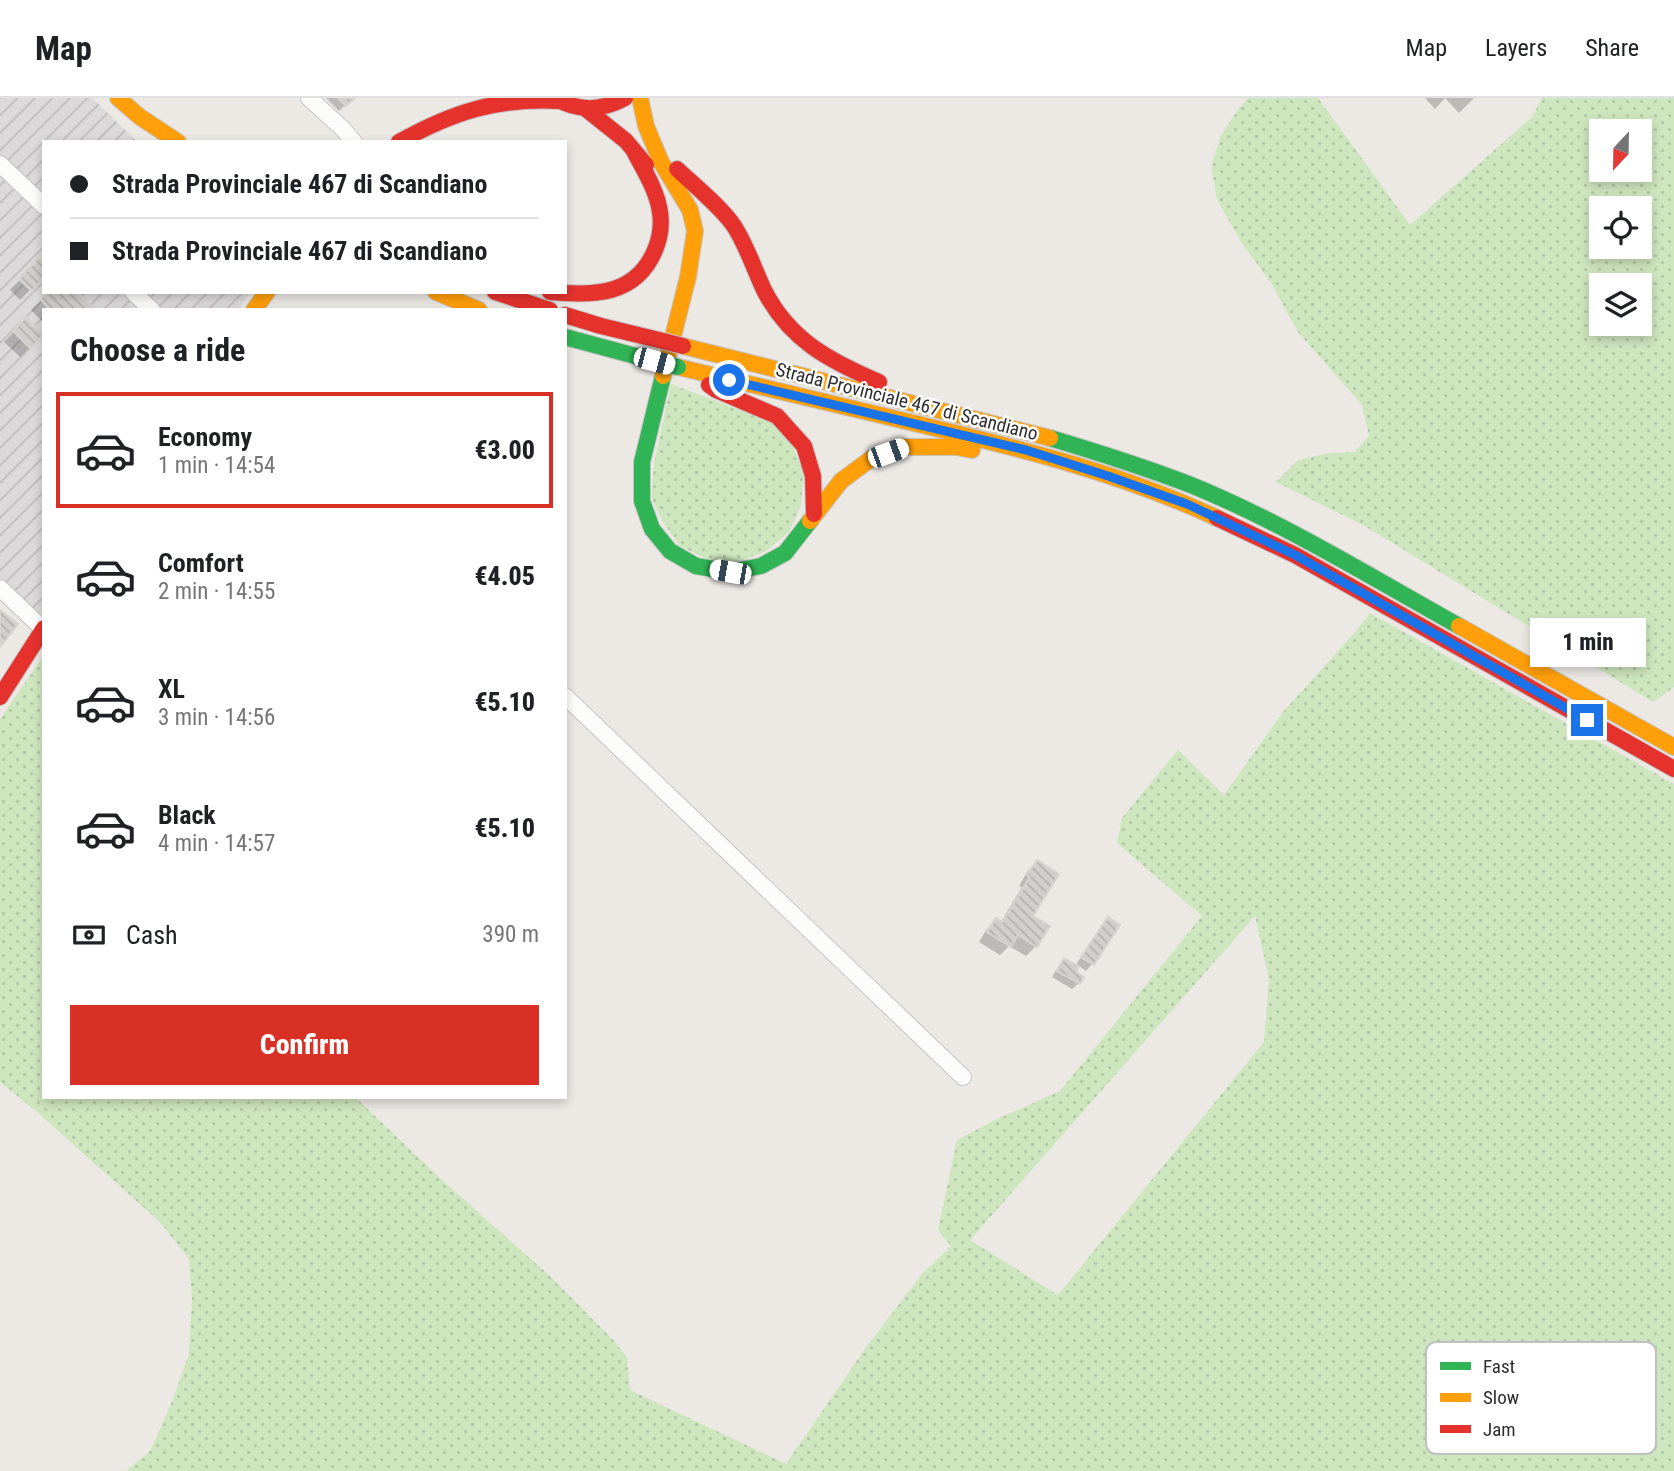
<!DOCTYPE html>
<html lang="en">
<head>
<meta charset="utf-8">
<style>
  :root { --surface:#fff; --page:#f2f2f2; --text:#202124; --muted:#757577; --line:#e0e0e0; --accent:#d93025 }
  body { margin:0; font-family:"Roboto Condensed",sans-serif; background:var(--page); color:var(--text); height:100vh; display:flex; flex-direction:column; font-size:26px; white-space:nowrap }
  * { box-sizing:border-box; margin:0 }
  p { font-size:23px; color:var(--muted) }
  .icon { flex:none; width:38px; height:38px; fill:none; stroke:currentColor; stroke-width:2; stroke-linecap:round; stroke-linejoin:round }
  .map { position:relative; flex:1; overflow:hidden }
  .sheet { position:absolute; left:42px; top:210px; width:525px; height:791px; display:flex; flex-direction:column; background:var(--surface); border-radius:0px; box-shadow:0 4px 10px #0003 }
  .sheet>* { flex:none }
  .hud { position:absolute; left:42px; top:42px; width:525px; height:154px; border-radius:0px; box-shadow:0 4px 10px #0003; display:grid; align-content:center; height:154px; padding:0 28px; background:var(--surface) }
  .needle { width:46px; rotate:202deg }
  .controls { position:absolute; left:1589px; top:21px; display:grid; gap:14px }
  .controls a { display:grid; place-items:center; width:63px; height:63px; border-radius:0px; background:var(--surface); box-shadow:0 4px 10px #0003; font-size:35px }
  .end { position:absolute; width:32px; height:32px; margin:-16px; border:9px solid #1a73e8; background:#fff; box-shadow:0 0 0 4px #fff }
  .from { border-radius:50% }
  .bubble { position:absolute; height:49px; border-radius:0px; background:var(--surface); box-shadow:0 4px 10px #0003; font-size:23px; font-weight:800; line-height:49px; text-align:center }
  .car { position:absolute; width:21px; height:42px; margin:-21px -10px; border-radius:9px; box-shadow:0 0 5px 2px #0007; background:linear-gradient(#fff 24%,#345 0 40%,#fff 0 76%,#345 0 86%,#fff 0) }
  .hud b { display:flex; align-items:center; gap:24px; height:66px; font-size:26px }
  .hud b+b { border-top:2px solid var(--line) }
  .hud i { width:18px; height:18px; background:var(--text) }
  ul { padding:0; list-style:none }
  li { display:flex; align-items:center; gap:21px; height:116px; margin:0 14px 10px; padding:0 14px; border:4px solid transparent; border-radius:0px }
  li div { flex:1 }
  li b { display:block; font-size:26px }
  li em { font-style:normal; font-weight:800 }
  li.on { border-color:var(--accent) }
  li>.icon { width:63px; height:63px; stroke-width:1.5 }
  h2 { padding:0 28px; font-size:32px; line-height:84px }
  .pay { display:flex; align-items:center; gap:18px; height:77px; padding:0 28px; font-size:26px }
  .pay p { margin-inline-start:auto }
  .button { display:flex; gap:14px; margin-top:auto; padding:14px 28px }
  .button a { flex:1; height:80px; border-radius:0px; background:var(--accent); color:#fff; font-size:28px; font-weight:800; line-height:80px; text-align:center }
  header { display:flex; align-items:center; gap:42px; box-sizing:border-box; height:98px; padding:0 35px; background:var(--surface); border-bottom:2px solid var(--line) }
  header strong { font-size:33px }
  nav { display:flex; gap:38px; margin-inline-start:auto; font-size:24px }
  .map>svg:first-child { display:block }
</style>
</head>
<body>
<header>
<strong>Map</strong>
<nav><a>Map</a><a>Layers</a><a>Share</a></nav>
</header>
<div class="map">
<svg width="1674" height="1373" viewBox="0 0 1674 1373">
  <defs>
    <pattern id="industrial-furrows" width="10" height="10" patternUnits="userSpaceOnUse" patternTransform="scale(1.75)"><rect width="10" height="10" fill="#dcd9db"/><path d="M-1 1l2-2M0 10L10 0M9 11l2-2" fill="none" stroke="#bdbbbc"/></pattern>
    <pattern id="grass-dots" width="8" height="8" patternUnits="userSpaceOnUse" patternTransform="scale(1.75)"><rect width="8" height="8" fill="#cee6be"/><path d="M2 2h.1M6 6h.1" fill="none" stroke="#b1c6a4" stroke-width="1.8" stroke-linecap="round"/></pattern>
    <pattern id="building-back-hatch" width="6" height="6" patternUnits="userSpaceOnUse" patternTransform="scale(1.75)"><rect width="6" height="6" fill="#d1cecb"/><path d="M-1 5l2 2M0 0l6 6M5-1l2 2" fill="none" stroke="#b4b1af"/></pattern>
  </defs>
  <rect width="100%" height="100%" fill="#ece8e4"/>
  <path fill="url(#industrial-furrows)" d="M0 0H92L138 44H44V194H250L239 212H44V511L30 531 0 502Z"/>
  <path fill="url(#grass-dots)" fill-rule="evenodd" d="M1248 0H1318L1410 127 1532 19 1542 0H1674V589L1653 604 1363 427 1276 384 1298 362 1329 355 1355 354 1369 337 1362 307 1298 234 1271 185 1241 144 1217 101 1211 68 1221 37 1237 13ZM1601 33H1640V72H1601ZM1601 110H1640V149H1601ZM1601 187H1640V226H1601Z
    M671 286 774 325 794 351 804 376 801 407 789 434 765 454 737 464 708 462 680 448 663 424 651 399 654 366Z
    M1370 515 1674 686V1373H126L151 1352 173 1301 189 1256 192 1200 189 1161 160 1124 37 1014 0 984V621L44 557V706L42 709 44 711V999H355L441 1081 552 1180 616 1245 627 1260 630 1292 786 1366 867 1248 922 1176 951 1148 938 1132 957 1042 995 1022 1060 993 1202 818 1117 745 1122 720 1178 652 1224 697 1283 614 1356 533ZM1255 818 1269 881 1264 944 1058 1197 970 1142Z"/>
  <path fill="#0003" d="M326 0H352L339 13Z
    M1425 0H1474L1459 15 1445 0 1435 11Z
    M39 162 44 178 20 202 10 192Z
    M49 194 92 212H44V225L31 212Z
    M26 222 42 237 20 259 4 244Z
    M1037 764 1030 818 1036 848 1026 858 1009 848 1000 857 979 844 986 832 996 822 1000 825 1022 789 1019 788 1027 774Z
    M1108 821 1118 828 1092 866 1086 873 1078 867 1074 875 1079 885 1072 891 1052 879 1058 869 1065 862 1075 868 1102 828Z"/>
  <path fill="url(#building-back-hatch)" stroke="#d7d4d0" stroke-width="2" d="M338 0H355L346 8Z
    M39 159 44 164V180L32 193 19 181Z
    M47 194H77L95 212H50L40 201Z
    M26 219 44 236 31 251 13 233Z
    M0 512 18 526 0 549Z
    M1037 762 1059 776 1033 818 1050 828 1037 849 1018 837 1011 849 987 834 996 820 1002 824 1030 779 1027 777Z
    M1108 819 1120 827 1094 867 1081 859Z
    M1064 860 1079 869 1076 874 1084 879 1080 886 1057 873Z"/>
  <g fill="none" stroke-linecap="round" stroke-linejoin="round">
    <g stroke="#c5c4c5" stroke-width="18">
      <path id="street" d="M309 0 343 31 354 44
        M0 66 44 108
        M133 194 152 212
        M0 490 43 531
        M565 598 963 979"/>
    </g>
    <g stroke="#c5c4c5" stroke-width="18">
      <path id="fast" d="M565 239 654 263
        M663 278 642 364V403L652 431 670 453 696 468 730 474 761 468 785 455 810 423
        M1050 340C1097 354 1144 369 1191 387 1284 425 1371 479 1459 528"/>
    </g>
    <g stroke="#c5c4c5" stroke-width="18">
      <path id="slow" d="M118 0 140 19 178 44
        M640 0 646 28 661 64 690 112 695 133 688 179 663 278
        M436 194 479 212
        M254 212 267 194
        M683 248 1050 340
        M678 269C759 288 841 308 922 327 1022 351 1123 376 1217 420
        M810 423 841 383 872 360 903 349H956L972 352
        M1459 528 1674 649"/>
    </g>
    <g stroke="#c5c4c5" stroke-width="18">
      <path id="jam" d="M555 0C579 14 601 13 625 0
        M586 11 626 43 646 67
        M399 44C453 14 496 0 559 3
        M677 71C695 88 721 109 734 128 747 148 754 171 764 192 789 242 830 263 879 284
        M495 194 550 212
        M550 194C593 198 636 198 655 152 660 140 662 127 660 114 657 93 645 74 635 55
        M565 217 601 228 659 242
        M709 287 716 292 777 318 804 348 813 378 814 416
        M1217 420 1295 457 1674 671
        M0 599 44 530"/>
    </g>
    <use href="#street" stroke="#fcfcfb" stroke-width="16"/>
    <use href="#fast" stroke="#30b455" stroke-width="16"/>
    <use href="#slow" stroke="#ff9f0a" stroke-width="16"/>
    <use href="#jam" stroke="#e5322d" stroke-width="16"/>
    <g stroke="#c6c5c4" stroke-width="18" stroke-linecap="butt">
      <path id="fast-bridge" d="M654 263 678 269"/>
    </g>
    <g stroke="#c6c5c4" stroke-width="18" stroke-linecap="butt">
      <path id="jam-bridge" d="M659 242 683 248"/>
    </g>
    <use href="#fast-bridge" stroke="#30b455" stroke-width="16"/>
    <use href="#jam-bridge" stroke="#e5322d" stroke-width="16"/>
  </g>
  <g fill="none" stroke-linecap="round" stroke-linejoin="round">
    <path stroke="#1a73e8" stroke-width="9" d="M729 282 1026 352 1108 378 1187 406 1295 457 1587 622"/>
  </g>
  <g text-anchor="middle" stroke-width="5" stroke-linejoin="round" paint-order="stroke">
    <g font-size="19" fill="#2e2e2e" stroke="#fff">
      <text transform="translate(907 303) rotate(14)" y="7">Strada Provinciale 467 di Scandiano</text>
    </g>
  </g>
  <rect x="1426" y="1244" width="230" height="112" rx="10" fill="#fff" stroke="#c0c0c0" stroke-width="2"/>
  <rect x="1440" y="1264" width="31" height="8" fill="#30b455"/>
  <rect x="1440" y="1295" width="31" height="9" fill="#ff9f0a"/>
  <rect x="1440" y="1327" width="31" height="8" fill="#e5322d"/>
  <g font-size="19" fill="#2e2e2e">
    <text x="1483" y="1275">Fast</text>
    <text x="1483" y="1306">Slow</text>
    <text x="1483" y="1338">Jam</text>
  </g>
</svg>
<div class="controls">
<a><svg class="needle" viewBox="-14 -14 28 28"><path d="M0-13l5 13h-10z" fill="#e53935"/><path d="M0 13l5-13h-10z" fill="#757577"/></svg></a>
<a><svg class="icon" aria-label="locate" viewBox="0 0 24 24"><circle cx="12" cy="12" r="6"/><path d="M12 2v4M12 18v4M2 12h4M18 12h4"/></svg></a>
<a><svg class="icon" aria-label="layers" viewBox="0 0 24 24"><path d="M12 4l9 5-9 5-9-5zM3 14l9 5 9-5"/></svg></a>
</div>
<i class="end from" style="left:729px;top:282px"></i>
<i class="end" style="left:1587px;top:622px"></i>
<div class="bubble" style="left:1530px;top:520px;width:116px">1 min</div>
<i class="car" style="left:654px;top:263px;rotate:105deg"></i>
<i class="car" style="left:888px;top:355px;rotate:70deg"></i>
<i class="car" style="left:730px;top:474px;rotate:280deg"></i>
<div class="hud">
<b><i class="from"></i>Strada Provinciale 467 di Scandiano</b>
<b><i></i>Strada Provinciale 467 di Scandiano</b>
</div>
<section class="sheet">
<h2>Choose a ride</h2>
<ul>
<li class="on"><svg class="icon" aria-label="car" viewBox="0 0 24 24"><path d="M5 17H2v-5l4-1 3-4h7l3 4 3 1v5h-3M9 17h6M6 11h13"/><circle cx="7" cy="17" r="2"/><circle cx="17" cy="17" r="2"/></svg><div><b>Economy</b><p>1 min · 14:54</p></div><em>€3.00</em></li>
<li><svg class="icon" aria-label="car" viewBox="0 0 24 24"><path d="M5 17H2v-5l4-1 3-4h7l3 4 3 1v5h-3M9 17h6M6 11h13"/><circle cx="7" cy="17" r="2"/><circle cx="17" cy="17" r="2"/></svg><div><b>Comfort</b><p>2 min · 14:55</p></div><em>€4.05</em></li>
<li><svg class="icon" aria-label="car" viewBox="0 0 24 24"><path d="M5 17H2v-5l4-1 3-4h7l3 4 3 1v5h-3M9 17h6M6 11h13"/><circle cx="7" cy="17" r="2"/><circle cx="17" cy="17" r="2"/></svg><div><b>XL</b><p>3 min · 14:56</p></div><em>€5.10</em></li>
<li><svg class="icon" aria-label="car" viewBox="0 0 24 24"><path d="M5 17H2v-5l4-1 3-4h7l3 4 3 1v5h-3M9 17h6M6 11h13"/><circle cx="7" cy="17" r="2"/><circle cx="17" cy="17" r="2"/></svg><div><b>Black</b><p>4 min · 14:57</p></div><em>€5.10</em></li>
</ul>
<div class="pay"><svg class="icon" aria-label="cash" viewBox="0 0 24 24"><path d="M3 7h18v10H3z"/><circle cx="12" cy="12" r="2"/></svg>Cash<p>390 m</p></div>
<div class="button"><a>Confirm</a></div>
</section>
</div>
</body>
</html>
